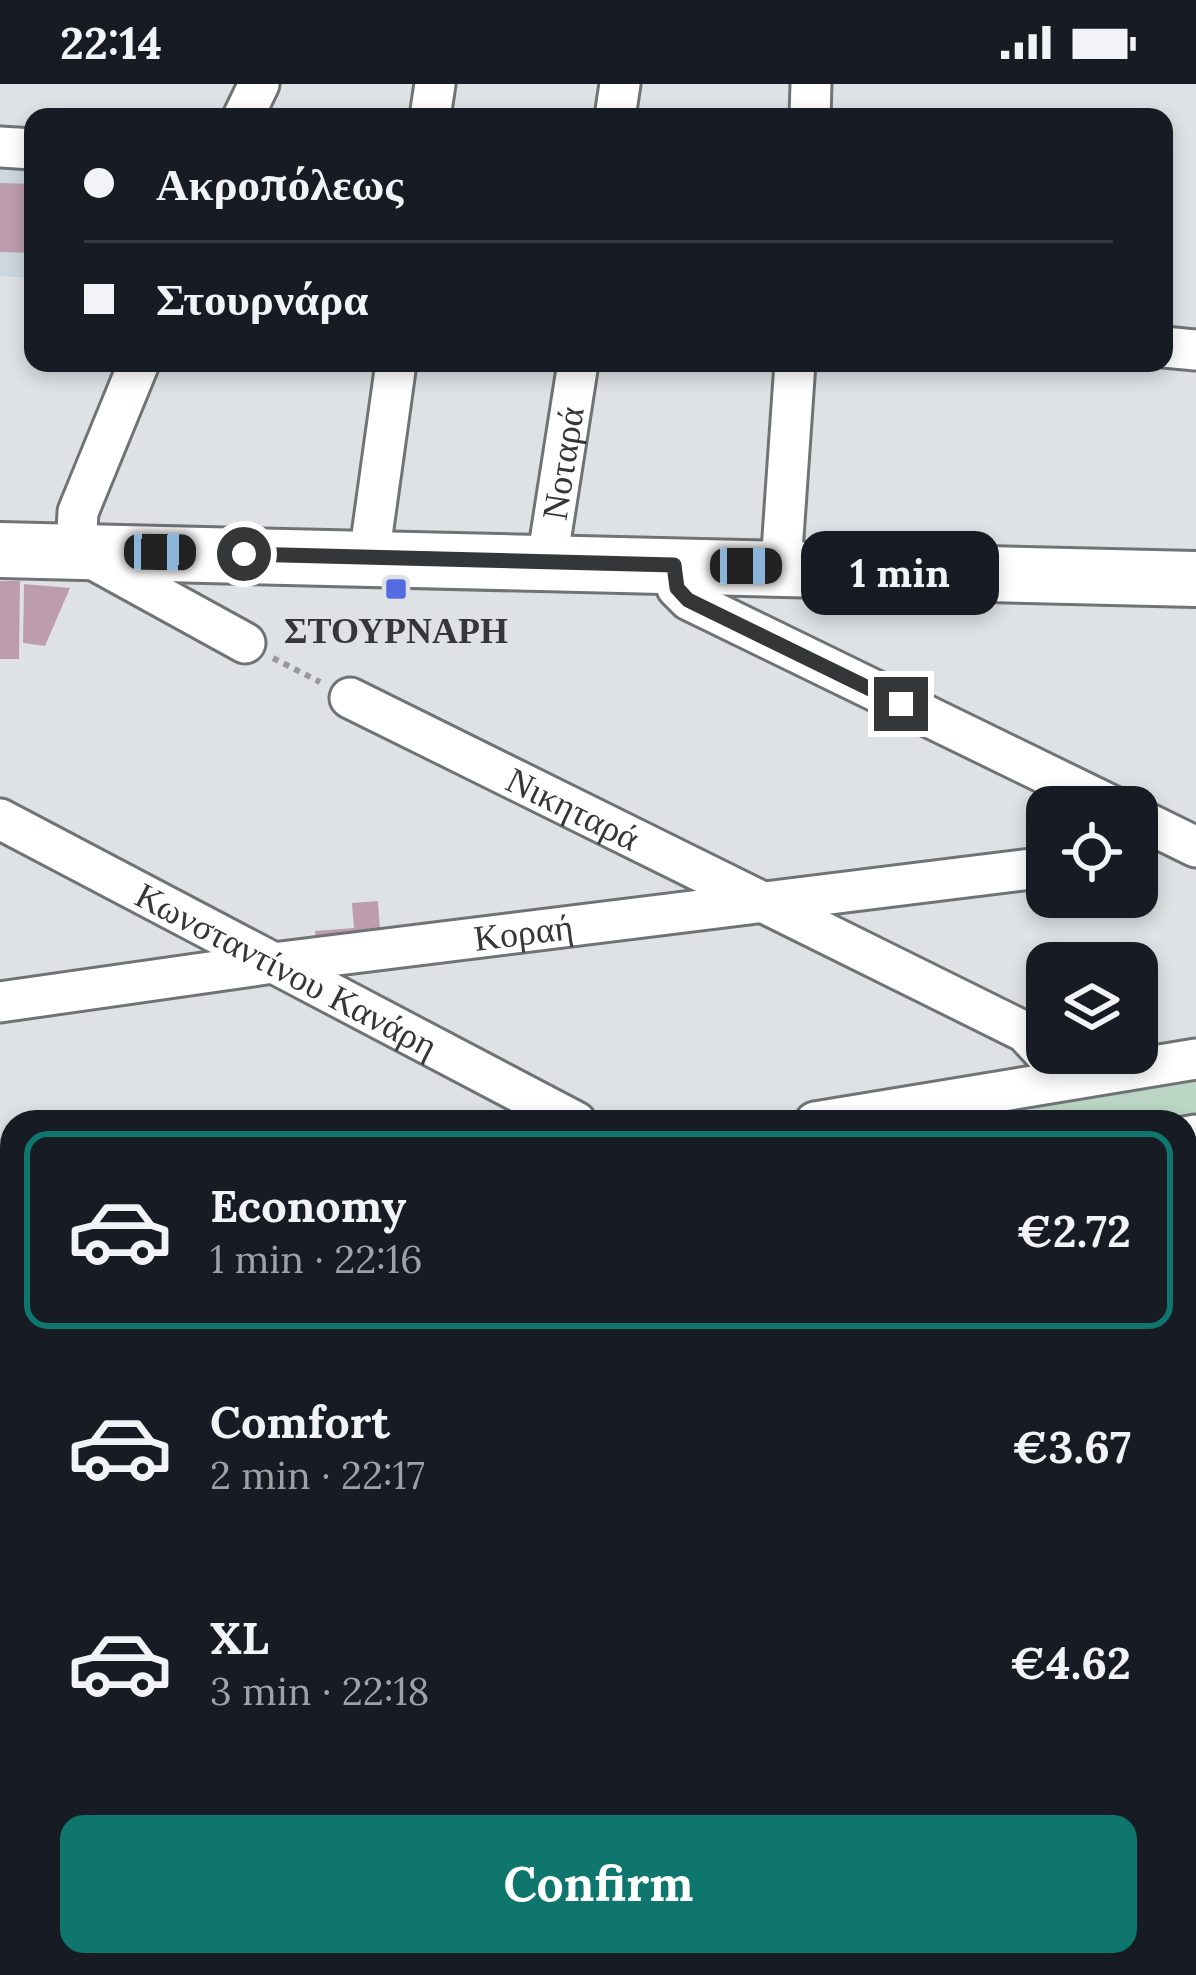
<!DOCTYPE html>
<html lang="en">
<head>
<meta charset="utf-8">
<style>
  :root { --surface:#171b24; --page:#20242c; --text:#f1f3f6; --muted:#9ea1a6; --line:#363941; --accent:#0f766e }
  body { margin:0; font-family:Lora,serif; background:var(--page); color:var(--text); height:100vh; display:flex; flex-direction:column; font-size:45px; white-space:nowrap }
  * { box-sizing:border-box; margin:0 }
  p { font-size:39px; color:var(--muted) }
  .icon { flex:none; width:66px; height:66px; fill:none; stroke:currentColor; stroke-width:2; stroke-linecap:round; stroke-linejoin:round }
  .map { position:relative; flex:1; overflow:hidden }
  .side { position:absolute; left:0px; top:1026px; width:1197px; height:867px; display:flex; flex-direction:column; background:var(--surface); border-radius:36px 36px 0 0; box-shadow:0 6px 18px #0003 }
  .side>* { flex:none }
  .banner { position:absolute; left:24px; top:24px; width:1149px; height:264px; border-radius:24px; box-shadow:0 6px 18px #0003; display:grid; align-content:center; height:264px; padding:0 60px; background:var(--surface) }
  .buttons { position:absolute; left:1026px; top:702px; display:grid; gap:24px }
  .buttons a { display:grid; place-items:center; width:132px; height:132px; border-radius:24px; background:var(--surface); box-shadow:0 6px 18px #0003; font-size:60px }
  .end { position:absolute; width:54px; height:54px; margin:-27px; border:15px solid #353637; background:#fff; box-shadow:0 0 0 6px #fff }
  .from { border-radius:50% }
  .bubble { position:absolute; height:84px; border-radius:24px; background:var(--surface); box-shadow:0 6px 18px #0003; font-size:39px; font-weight:700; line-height:84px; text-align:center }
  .car { position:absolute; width:36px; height:72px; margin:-36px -18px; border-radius:15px; box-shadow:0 0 9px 3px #0007; background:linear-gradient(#222 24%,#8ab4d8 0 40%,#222 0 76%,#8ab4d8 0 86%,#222 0) }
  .banner b { display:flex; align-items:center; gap:42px; height:114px; font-size:45px }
  .banner b+b { border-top:3px solid var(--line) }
  .banner i { width:30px; height:30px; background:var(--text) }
  ul { padding:21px 0 0; list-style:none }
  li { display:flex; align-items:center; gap:36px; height:198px; margin:0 24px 18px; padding:0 36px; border:6px solid transparent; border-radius:24px }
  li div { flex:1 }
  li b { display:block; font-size:45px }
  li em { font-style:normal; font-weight:700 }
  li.active { border-color:var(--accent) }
  li>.icon { width:108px; height:108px; stroke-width:1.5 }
  .primary-button { display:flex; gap:24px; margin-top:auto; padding:24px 60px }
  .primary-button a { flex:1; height:138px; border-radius:24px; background:var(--accent); color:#fff; font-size:48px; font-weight:700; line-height:138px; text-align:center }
  .status { display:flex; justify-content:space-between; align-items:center; height:84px; padding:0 60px; background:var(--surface); direction:ltr }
  .status svg { height:33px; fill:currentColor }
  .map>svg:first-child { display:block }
</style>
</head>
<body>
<div class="status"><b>22:14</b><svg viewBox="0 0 49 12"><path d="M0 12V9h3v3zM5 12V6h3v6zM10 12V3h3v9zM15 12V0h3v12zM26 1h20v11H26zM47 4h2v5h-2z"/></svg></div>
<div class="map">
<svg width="1196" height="1891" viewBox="0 0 1196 1891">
  <rect width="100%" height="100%" fill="#dfe2e5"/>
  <path fill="#cdd7df" d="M0 83 33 85V194L0 192Z"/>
  <path fill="#bbd6c4" d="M1196 998V1033L1050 1038 1024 1032 1037 1020Z
    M12 1445V1569L0 1565V1447Z
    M229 1881H517L474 1891H229Z"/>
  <path fill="#bd9cae" d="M0 99 33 100V169L0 168Z
    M0 497H20L19 575H0Z
    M24 500 70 504 45 562 23 559Z
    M378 817 381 862 317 868 315 847 354 844 352 819Z"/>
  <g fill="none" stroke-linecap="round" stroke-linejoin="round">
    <g stroke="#707375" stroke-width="45">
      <g id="street">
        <path d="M243 33 259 0"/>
        <path d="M430 33 435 0"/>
        <path d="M615 33 620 0"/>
        <path d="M810 33 811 0"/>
        <path d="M0 63 33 65"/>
        <path d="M1164 263 1196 266"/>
        <path d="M139 279 78 428 76 466 245 559"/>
        <path d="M369 473 396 279"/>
        <path id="s1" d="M547 477 578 279"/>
        <path d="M674 481 677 504 689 516 1114 723"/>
        <path d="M781 482 795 279"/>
        <path id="s2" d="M350 614 1025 948 1049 974 1054 995"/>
        <path d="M1137 734 1196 763"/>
        <path id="s3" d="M0 735 576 1038"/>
        <path id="s4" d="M0 918 273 879 1047 783"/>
        <path d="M815 1038 1196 975"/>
        <path d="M1185 1053 1196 1051"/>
        <path d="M0 1166 12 1164"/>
        <path d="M1185 1183 1196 1225"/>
        <path d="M0 1250H12"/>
        <path d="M1185 1360 1196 1361"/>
        <path d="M0 1428 12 1426"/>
        <path d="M1185 1521H1196"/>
        <path d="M0 1706 12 1693"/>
        <path d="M223 1881 224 1891"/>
        <path d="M938 1881 939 1891"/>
        <path d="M522 1891 566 1881"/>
      </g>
    </g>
    <g stroke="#707375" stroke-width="60">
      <path id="secondary" d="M0 466 1196 495
        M0 1584 12 1588
        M0 1633 12 1637
        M1185 1787H1196
        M1185 1831H1196"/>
    </g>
    <path stroke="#96989a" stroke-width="6" stroke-dasharray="6 6" stroke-linecap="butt" d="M273 574 320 598
      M0 1205H12
      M0 1507 12 1508"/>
    <use href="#street" stroke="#fff" stroke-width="39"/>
    <use href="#secondary" stroke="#fff" stroke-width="54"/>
  </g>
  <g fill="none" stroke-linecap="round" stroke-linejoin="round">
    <path stroke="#353637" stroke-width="15" d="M244 470 674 481 677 504 688 516 901 620"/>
  </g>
  <rect fill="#556be1" stroke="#dfe2e5" stroke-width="4.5" x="384" y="493" width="24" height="24" rx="6"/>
  <g text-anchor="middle" stroke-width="9" stroke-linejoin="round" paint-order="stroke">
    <g font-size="36" fill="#353637" stroke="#dfe2e5">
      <text dy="13" stroke="none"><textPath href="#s1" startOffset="99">Νοταρά</textPath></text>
      <text dy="13" stroke="none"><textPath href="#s2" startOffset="249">Νικηταρά</textPath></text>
      <text dy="13" stroke="none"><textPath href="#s4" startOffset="528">Κοραή</textPath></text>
      <text dy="13" stroke="none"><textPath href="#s3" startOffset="324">Κωνσταντίνου Κανάρη</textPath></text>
    </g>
    <g font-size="36" font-weight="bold" fill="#353637" stroke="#dfe2e5">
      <text x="396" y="559">ΣΤΟΥΡΝΑΡΗ</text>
    </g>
  </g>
</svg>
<div class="buttons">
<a><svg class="icon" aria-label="locate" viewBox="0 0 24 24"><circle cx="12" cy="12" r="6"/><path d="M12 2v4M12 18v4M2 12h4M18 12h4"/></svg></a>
<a><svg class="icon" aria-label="layers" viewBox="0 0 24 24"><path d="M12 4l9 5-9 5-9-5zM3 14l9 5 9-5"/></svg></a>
</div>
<i class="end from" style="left:244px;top:470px"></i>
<i class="end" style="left:901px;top:620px"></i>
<div class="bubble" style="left:801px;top:447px;width:198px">1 min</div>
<i class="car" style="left:160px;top:468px;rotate:91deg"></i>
<i class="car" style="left:746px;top:482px;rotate:90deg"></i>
<div class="banner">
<b><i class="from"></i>Ακροπόλεως</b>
<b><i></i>Στουρνάρα</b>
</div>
<section class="side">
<ul>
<li class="active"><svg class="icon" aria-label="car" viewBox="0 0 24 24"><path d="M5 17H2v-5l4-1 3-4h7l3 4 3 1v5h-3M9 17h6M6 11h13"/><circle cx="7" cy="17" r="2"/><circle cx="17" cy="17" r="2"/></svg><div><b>Economy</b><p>1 min · 22:16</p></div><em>€2.72</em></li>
<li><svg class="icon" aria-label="car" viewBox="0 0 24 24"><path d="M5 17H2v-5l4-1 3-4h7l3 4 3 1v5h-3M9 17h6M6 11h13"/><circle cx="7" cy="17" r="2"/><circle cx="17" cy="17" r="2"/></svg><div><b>Comfort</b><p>2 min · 22:17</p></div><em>€3.67</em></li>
<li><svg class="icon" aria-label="car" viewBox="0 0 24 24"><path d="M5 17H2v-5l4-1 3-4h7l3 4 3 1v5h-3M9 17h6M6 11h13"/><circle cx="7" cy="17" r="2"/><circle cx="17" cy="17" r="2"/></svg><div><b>XL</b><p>3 min · 22:18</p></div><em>€4.62</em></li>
</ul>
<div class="primary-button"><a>Confirm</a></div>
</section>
</div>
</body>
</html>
